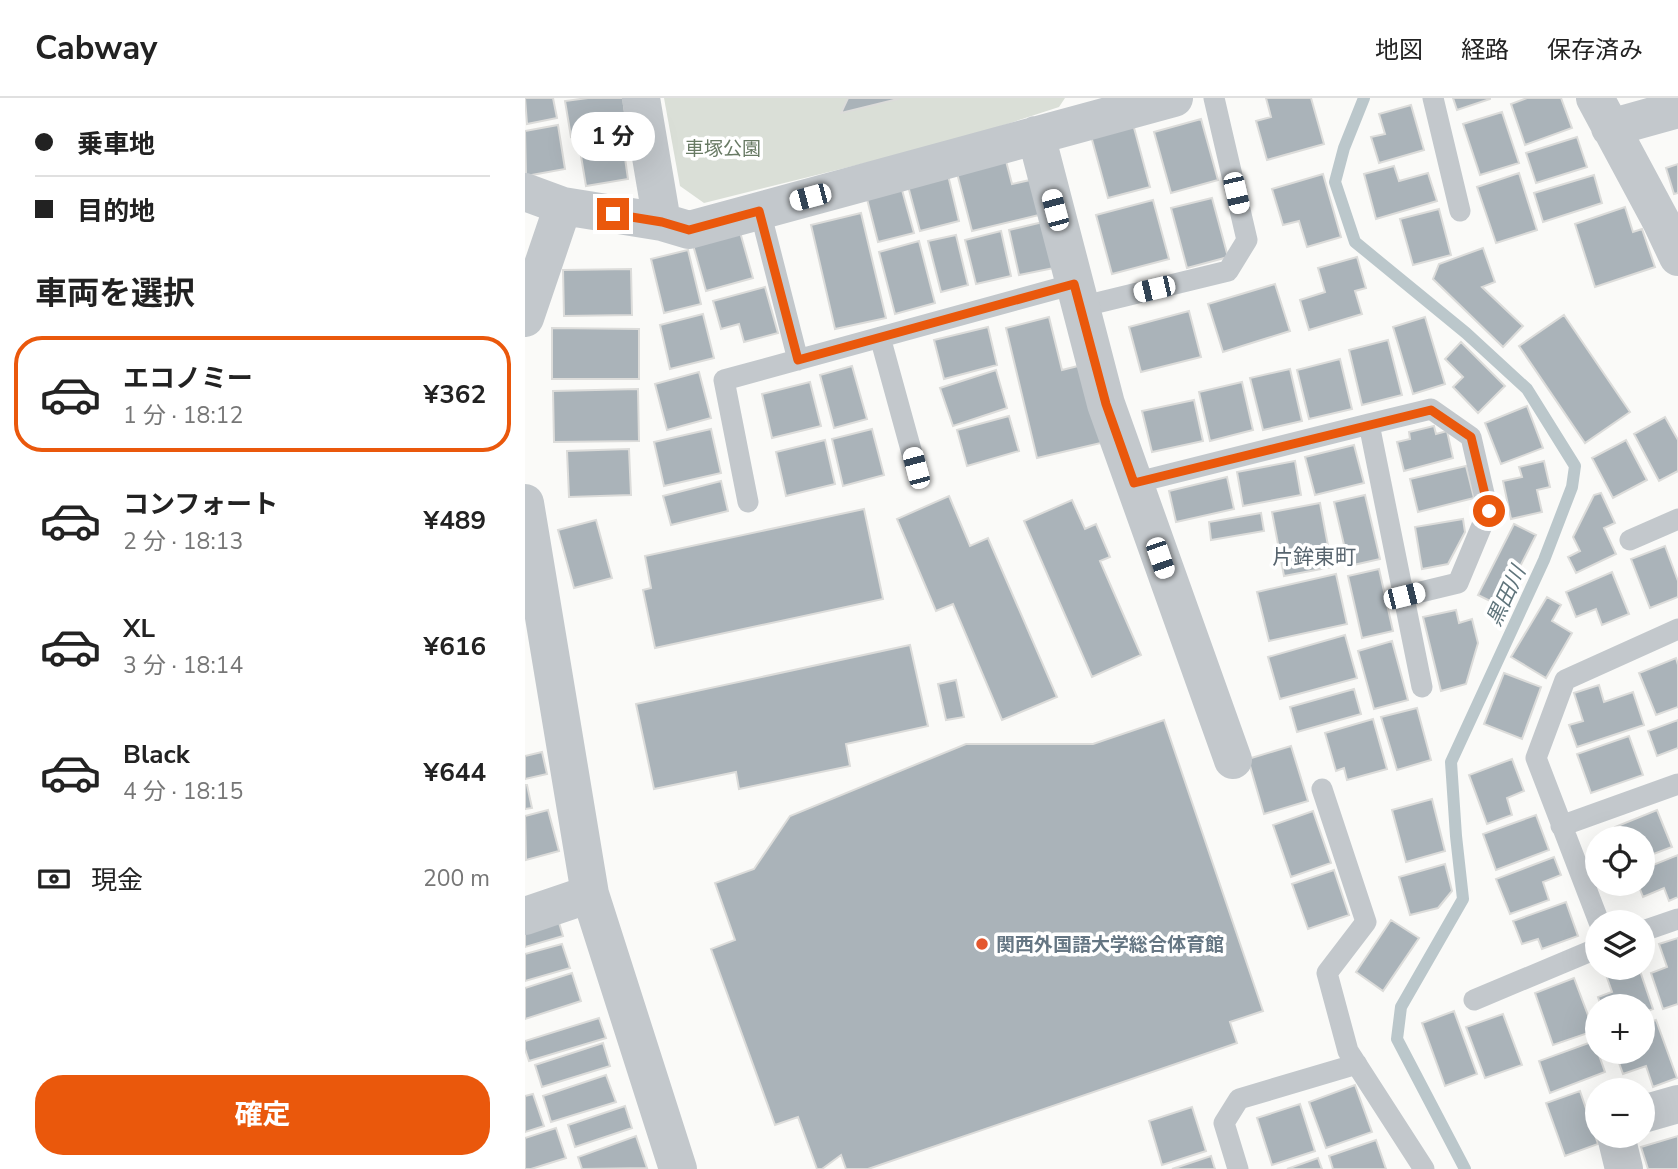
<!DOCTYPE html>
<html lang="ja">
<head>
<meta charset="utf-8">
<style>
  :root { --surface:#fff; --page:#f2f2f2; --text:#222; --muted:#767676; --line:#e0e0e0; --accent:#ea580c }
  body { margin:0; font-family:"Nunito Sans","Noto Sans JP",sans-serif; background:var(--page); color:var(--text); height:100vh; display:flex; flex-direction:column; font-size:26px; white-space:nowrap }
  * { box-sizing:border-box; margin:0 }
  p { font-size:23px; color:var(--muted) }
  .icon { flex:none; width:38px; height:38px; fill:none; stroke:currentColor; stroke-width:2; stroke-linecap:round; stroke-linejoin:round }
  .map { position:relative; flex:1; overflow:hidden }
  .details { display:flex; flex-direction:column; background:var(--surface); width:525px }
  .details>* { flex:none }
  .banner { display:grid; align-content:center; height:154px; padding:0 35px; background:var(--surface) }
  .tools { position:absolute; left:1060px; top:728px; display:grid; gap:14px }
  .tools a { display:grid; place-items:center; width:70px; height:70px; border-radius:50%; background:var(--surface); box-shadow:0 7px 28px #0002; font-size:35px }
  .end { position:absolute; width:32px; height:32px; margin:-16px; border:9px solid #ea580c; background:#fff; box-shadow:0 0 0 4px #fff }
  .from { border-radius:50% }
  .bubble { position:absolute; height:49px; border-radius:24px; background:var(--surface); box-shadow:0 7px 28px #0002; font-size:23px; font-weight:700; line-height:49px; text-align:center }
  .car { position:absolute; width:21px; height:42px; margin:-21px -10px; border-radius:9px; box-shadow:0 0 5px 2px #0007; background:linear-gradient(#fff 24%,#345 0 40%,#fff 0 76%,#345 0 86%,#fff 0) }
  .banner b { display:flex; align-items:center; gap:24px; height:66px; font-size:26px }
  .banner b+b { border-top:2px solid var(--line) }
  .banner i { width:18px; height:18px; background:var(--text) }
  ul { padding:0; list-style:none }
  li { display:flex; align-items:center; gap:21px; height:116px; margin:0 14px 10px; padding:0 21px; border:4px solid transparent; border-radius:28px }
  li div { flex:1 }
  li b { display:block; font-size:26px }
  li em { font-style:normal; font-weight:700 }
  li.selected { border-color:var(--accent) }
  li>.icon { width:63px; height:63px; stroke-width:1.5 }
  h2 { padding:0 35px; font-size:32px; line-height:84px }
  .pay { display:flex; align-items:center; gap:18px; height:77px; padding:0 35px; font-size:26px }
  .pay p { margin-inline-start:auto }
  .button { display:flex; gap:14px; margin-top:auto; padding:14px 35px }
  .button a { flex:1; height:80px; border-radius:28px; background:var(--accent); color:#fff; font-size:28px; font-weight:700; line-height:80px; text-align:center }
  header { display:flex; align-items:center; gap:42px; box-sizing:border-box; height:98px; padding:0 35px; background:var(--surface); border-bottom:2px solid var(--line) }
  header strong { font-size:33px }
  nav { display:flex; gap:38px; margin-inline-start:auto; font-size:24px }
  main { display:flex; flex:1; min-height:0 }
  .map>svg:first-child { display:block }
</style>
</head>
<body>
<header>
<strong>Cabway</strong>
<nav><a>地図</a><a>経路</a><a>保存済み</a></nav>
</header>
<main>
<section class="details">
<div class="banner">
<b><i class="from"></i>乗車地</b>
<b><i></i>目的地</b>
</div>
<h2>車両を選択</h2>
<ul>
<li class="selected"><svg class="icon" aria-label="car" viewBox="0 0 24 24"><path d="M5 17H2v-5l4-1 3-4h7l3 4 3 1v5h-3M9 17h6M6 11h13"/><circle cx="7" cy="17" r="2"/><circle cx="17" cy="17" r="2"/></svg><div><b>エコノミー</b><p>1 分 · 18:12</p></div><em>¥362</em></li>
<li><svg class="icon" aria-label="car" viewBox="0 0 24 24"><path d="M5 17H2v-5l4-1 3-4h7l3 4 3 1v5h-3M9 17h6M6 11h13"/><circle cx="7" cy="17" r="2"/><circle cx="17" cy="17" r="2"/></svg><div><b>コンフォート</b><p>2 分 · 18:13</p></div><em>¥489</em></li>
<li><svg class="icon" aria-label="car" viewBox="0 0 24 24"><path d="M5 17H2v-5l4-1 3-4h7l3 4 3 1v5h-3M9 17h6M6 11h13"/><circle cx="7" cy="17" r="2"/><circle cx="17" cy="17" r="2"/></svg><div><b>XL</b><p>3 分 · 18:14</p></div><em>¥616</em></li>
<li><svg class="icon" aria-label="car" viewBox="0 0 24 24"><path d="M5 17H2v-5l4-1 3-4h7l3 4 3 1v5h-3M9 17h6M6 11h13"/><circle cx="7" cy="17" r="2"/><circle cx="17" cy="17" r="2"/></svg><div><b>Black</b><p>4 分 · 18:15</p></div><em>¥644</em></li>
</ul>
<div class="pay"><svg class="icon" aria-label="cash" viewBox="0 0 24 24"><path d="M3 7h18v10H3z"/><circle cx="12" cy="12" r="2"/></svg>現金<p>200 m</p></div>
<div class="button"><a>確定</a></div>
</section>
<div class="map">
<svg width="1153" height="1071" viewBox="0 0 1153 1071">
  <rect width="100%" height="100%" fill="#fafaf8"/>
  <path fill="#dadfd7" d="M139 0H540L534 9 433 42 179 105 155 88Z"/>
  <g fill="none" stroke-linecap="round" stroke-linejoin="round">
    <path stroke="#bbc7cb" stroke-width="12" d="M839 0 819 50 810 84 830 144 941 235 1002 291 1050 368 1047 389 1019 462 926 664 931 738 938 801 876 909 872 941 940 1071"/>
  </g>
  <path fill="#aab3b9" stroke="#dcdcda" stroke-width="2" d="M0 0H28L32 20 2 26Z
    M63 0H98L100 15 74 19 76 34 46 39 40 3Z
    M323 0H372L373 1 316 15Z
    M741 0H786L799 46 742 62 731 23 746 19Z
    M928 0H965V1L932 12Z
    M1002 0H1036L1047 30 1000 47 986 6Z
    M886 7 899 52 854 65 846 39 860 36 854 16Z
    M977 14 994 65 955 77 938 26Z
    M676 21 693 82 646 95 629 34Z
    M608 26 625 89 583 100 566 38Z
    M33 27 40 71 1 78 0 33Z
    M97 39 103 81 61 88 54 46Z
    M1052 39 1062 69 1011 85 1001 55Z
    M481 63 487 86 505 82 514 117 447 133 432 75Z
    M1153 66V95L1149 96 1141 70Z
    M869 68 874 83 903 75 912 103 851 121 839 76Z
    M994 75 1012 132 971 145 952 89Z
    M798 76 816 139 782 149 774 123 758 127 747 91Z
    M423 77 434 123 395 133 383 88Z
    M1069 77 1077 105 1018 124 1009 95Z
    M377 92 389 135 353 144 342 101Z
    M687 100 703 159 662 170 646 110Z
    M628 102 644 161 587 176 571 117Z
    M1100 109 1108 134 1117 131 1130 169 1070 189 1050 126Z
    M914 111 926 157 888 167 875 121Z
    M336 115 361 220 310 231 286 127Z
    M518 124 529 170 494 177 484 132Z
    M476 133 486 178 451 186 440 142Z
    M215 134 228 180 181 193 168 147Z
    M431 137 443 187 416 194 403 143Z
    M394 143 410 205 370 216 354 154Z
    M958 150 970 184 957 189 998 228 978 249 908 181 914 166Z
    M163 152 176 206 139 215 126 161Z
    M832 159 841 190 830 193 837 216 784 232 775 202 800 194 793 170Z
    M106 171 107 217 39 218 38 172Z
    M750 186 765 233 698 254 683 206Z
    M240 189 253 235 219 244 214 226 196 231 188 203Z
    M664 213 676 259 616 274 604 229Z
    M178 216 189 260 145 271 135 227Z
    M1039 217 1105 314 1060 345 994 248Z
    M524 219 537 272 561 266 580 344 512 360 481 230Z
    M900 219 920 286 888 296 868 229Z
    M463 229 472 267 419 281 409 242Z
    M27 230 114 231V281H27Z
    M863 242 877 297 837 307 824 252Z
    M936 244 980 288 953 315 928 289 938 279 920 261Z
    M815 261 827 311 784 321 772 272Z
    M327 268 342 321 309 330 295 277Z
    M765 271 777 323 738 332 725 280Z
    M471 272 482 310 428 328 415 290Z
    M174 274 186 320 142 332 130 286Z
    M285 284 296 328 247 340 237 296Z
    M717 284 728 332 685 343 674 294Z
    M113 291 114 343 29 344 28 293Z
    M669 302 678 343 627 354 617 313Z
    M1002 308 1018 350 976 366 960 325Z
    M484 318 494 353 442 368 432 332Z
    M1140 319 1153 342V373L1134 383 1109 336Z
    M909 328 911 336 922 333 928 360 879 373 872 344 885 341 884 334Z
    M186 331 196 375 139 388 129 344Z
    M347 331 359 377 318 388 307 341Z
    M300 342 310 386 261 398 251 354Z
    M1101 342 1122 382 1088 400 1067 360Z
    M829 347 839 385 790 397 780 359Z
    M104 351 106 397 44 399 42 353Z
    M770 363 776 397 718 408 712 374Z
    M1019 363 1025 389 1012 392 1017 414 986 421 978 383 997 379 994 369Z
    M941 368 949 400 893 414 885 381Z
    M702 379 709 411 651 424 644 393Z
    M196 383 203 413 146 427 138 398Z
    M1076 395 1090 425 1079 430 1091 456 1051 475 1043 459 1055 453 1048 439 1069 397Z
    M840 397 855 461 824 468 809 404Z
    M424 398 445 448 463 440 532 599 477 622 428 506 411 513 372 421Z
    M547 402 560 431 571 426 585 459 575 463 616 557 567 579 499 423Z
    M795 405 807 469 759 478 747 414Z
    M339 411 358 501 130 550 118 492 126 490 120 458Z
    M736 415 739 433 686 442 684 424Z
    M938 421 940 434 923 466 897 471 890 429Z
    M71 422 87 480 49 490 33 432Z
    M989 426 1011 437 975 508 953 497Z
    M1140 448 1153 483V499L1125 510 1106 461Z
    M854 471 868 533 837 540 823 478Z
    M1087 474 1104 516 1077 527 1071 511 1051 519 1041 494Z
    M811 476 822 526 744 543 732 494Z
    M1022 499 1036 507 1027 523 1047 535 1021 580 986 559Z
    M931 512 934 525 947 521 953 545 941 586 916 593 898 519Z
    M820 537 832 580 755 601 743 559Z
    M867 543 883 602 849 611 833 553Z
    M385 547 403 628 321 646 325 668 214 691 211 674 129 691 111 606Z
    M1151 560 1153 567V609L1131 617 1114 575Z
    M979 575 1016 589 997 641 959 626Z
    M431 582 439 619 421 622 413 586Z
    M1074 587 1079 604 1108 594 1119 627 1052 649 1044 627 1058 623 1049 595Z
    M829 591 836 616 772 634 765 609Z
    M892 610 906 662 872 672 856 619Z
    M848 621 862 671 822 682 819 670 811 673 800 635Z
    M639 622 738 913 705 924 712 945 343 1071H321L316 1057 297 1071H292L273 1019 250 1027 186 851 210 842 190 785 229 771 265 718 441 646H568Z
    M1153 622V650L1132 658 1123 633Z
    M1104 638 1118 677 1066 695 1052 656Z
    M766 648 783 703 739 716 723 661Z
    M17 654 22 676 0 681V658Z
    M987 661 999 693 982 700 987 717 962 726 944 677Z
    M0 687H2L7 710 0 711Z
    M907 701 920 753 881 764 867 712Z
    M23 712 34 753 1 762 0 718Z
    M1132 712 1147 749 1118 760V740H1095L1090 729Z
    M788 713 806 765 766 779 748 727Z
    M1011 717 1024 752 971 772 958 736Z
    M1153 757V799L1144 803 1139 790 1118 799 1113 786H1118V771Z
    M1029 759 1036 777 1018 784 1024 802 985 816 971 781Z
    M920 766 927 793 913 810 885 817 874 779Z
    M809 772 824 817 783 831 767 786Z
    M1041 804 1053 838 1017 851 1013 841 997 846 988 823Z
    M32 818 38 838 0 849V828Z
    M866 822 894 840 858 893 831 874Z
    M1153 840V906L1138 911 1126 875 1142 869 1134 846Z
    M37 846 45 870 0 883V856Z
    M1092 870H1114L1128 911 1118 915V908H1076L1073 899 1087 894 1080 874Z
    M47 875 56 903 0 921V890Z
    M1049 880 1069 933 1028 947 1010 895Z
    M929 913 952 976 920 988 897 925Z
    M978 916 997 967 960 980 941 929Z
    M74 920 81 940 4 963 0 951V943Z
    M1131 922 1152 980 1128 989 1121 968 1098 976 1090 954H1118V926Z
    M1069 943 1080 974 1025 995 1014 963Z
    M78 945 85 968 17 989 10 967Z
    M81 977 91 1004 26 1024 18 998Z
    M830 987 847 1034 801 1050 784 1004Z
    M1055 993 1073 1046 1040 1058 1021 1005Z
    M8 996 19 1028 0 1034V998Z
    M775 1006 790 1053 747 1067 732 1020Z
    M100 1008 107 1030 50 1049 43 1027Z
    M667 1009 681 1053 637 1067 624 1023Z
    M31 1030 41 1060 6 1071H0V1040Z
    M111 1038 122 1070 57 1071 53 1059Z
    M1153 1038V1071H1123L1116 1049Z
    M851 1042 861 1071H808L804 1058Z
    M686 1058 690 1071H647Z
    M793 1060 797 1071H762Z"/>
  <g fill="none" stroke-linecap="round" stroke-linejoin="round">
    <path stroke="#c3c8cc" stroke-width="21" d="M908 0 935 113
      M235 113 273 262
      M555 209 703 173 722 142 689 0
      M355 239 391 370
      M844 326 906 311 946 339 963 413 933 485 879 498
      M609 385 844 326 897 589
      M223 404 199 282 549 186
      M1105 442 1153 421
      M797 691 841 824 802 875 823 953 899 1071
      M1036 728 1153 686
      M1074 824 1011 660 1040 582 1153 531
      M1118 833 1153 821
      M949 902 1073 850
      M713 1071 699 1025 714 1001 832 966"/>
    <path stroke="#c3c8cc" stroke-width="38" d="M116 0 137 124
      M1070 0 1136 123 1153 159
      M1085 30 1153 11
      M511 37 581 306 708 662
      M0 94 38 108 137 124 164 132 649 0
      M0 220 38 108
      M0 405 65 796 153 1071
      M0 818 65 796
      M1118 1016 1153 1006
      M1091 1038 1099 1071"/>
  </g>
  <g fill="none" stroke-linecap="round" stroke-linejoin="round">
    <path stroke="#ea580c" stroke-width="9" d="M88 116 137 124 164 132 234 113 273 262 549 186 581 306 609 385 906 312 946 339 964 413"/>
  </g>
  <circle fill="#e4572e" stroke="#fff" stroke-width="2.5" cx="457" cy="846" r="7"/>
  <g text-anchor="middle" stroke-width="7" stroke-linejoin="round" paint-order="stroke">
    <g font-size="19" fill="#687a64" stroke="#fff">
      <text x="198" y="57">車塚公園</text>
    </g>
    <g font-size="19" font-weight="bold" fill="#657683" stroke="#fff" text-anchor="start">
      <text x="471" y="853">関西外国語大学総合体育館</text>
    </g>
    <g font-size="21" fill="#57646e" stroke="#fff">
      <text x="789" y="466">片鉾東町</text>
    </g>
    <g font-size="21" font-style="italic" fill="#60757c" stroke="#fff">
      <text transform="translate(981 498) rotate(-65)" y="7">黒田川</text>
    </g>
  </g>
</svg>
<div class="tools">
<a><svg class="icon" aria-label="locate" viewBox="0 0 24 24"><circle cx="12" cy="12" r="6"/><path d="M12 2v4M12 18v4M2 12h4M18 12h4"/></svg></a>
<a><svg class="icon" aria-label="layers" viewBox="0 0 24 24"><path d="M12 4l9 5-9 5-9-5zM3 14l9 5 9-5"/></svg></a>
<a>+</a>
<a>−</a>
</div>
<i class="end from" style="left:964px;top:413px"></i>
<i class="end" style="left:88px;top:116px"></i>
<div class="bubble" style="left:46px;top:14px;width:84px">1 分</div>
<i class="car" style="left:711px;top:95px;rotate:167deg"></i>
<i class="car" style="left:285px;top:99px;rotate:255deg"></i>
<i class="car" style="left:530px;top:112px;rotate:345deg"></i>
<i class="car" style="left:629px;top:191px;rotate:257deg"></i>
<i class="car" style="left:391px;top:370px;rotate:345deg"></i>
<i class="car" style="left:635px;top:460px;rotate:161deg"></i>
<i class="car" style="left:879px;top:498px;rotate:76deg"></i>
</div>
</main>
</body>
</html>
